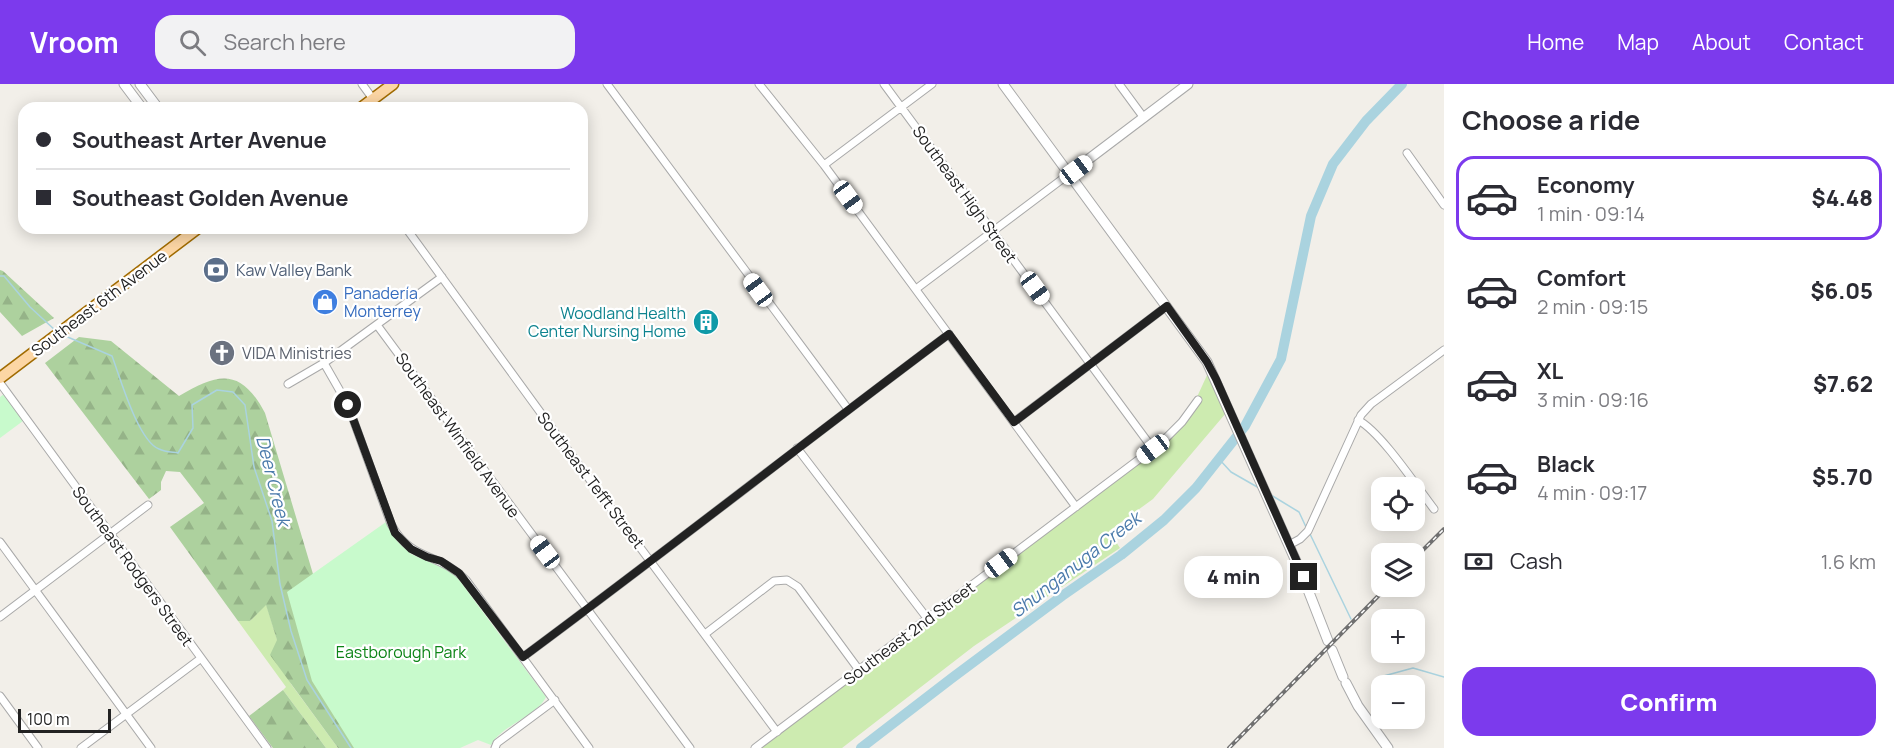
<!DOCTYPE html>
<html lang="en">
<head>
<meta charset="utf-8">
<style>
  :root { --surface:#fff; --page:#f2f2f3; --text:#2b2b33; --muted:#7c7c81; --line:#e1e1e2; --accent:#7c3aed }
  body { margin:0; font-family:Manrope,sans-serif; background:var(--page); color:var(--text); height:100vh; display:flex; flex-direction:column; font-size:22px; white-space:nowrap }
  * { box-sizing:border-box; margin:0 }
  p { font-size:20px; color:var(--muted) }
  .icon { flex:none; width:33px; height:33px; fill:none; stroke:currentColor; stroke-width:2; stroke-linecap:round; stroke-linejoin:round }
  .map { position:relative; flex:1; overflow:hidden }
  .details { display:flex; flex-direction:column; background:var(--surface); width:450px }
  .details>* { flex:none }
  .hud { position:absolute; left:18px; top:18px; width:570px; height:132px; border-radius:18px; box-shadow:0 3px 15px #0003; display:grid; align-content:center; height:132px; padding:0 18px; background:var(--surface) }
  .fabs { position:absolute; left:1371px; top:393px; display:grid; gap:12px }
  .fabs a { display:grid; place-items:center; width:54px; height:54px; border-radius:12px; background:var(--surface); box-shadow:0 3px 15px #0003; font-size:30px }
  .scale { position:absolute; left:18px; bottom:15px; width:93px; box-sizing:border-box; padding-left:6px; border:3px solid #222; border-top:0; font-size:16px; line-height:21px; white-space:nowrap; color:#222; -webkit-text-stroke:4px #fff; paint-order:stroke }
  .end { position:absolute; width:27px; height:27px; margin:-14px; border:8px solid #222; background:#fff; box-shadow:0 0 0 3px #fff }
  .from { border-radius:50% }
  .bubble { position:absolute; height:42px; border-radius:18px; background:var(--surface); box-shadow:0 3px 15px #0003; font-size:20px; font-weight:800; line-height:42px; text-align:center }
  .car { position:absolute; width:18px; height:36px; margin:-18px -9px; border-radius:8px; box-shadow:0 0 4px 2px #0007; background:linear-gradient(#fff 24%,#345 0 40%,#fff 0 76%,#345 0 86%,#fff 0) }
  .hud b { display:flex; align-items:center; gap:21px; height:57px; font-size:22px }
  .hud b+b { border-top:2px solid var(--line) }
  .hud i { width:15px; height:15px; background:var(--text) }
  ul { padding:0; list-style:none }
  li { display:flex; align-items:center; gap:18px; height:84px; margin:0 12px 9px; padding:0 6px; border:3px solid transparent; border-radius:18px }
  li div { flex:1 }
  li b { display:block; font-size:22px }
  li em { font-style:normal; font-weight:800 }
  li.on { border-color:var(--accent) }
  li>.icon { width:54px; height:54px; stroke-width:1.5 }
  h2 { padding:0 18px; font-size:27px; line-height:72px }
  .pay { display:flex; align-items:center; gap:15px; height:66px; padding:0 18px; font-size:22px }
  .pay p { margin-inline-start:auto }
  .primary-button { display:flex; gap:12px; margin-top:auto; padding:12px 18px }
  .primary-button a { flex:1; height:69px; border-radius:18px; background:var(--accent); color:#fff; font-size:24px; font-weight:800; line-height:69px; text-align:center }
  header { display:flex; align-items:center; gap:36px; box-sizing:border-box; height:84px; padding:0 30px; background:var(--accent); color:#fff }
  header strong { font-size:28px }
  nav { display:flex; gap:33px; margin-inline-start:auto; font-size:21px }
  .search { width:420px; height:54px; background:var(--page); display:flex; align-items:center; gap:15px; box-sizing:border-box; padding:0 21px; border-radius:18px; color:var(--muted); font-size:22px }
  main { display:flex; flex:1; min-height:0 }
  .map>svg:first-child { display:block }
</style>
</head>
<body>
<header>
<strong>Vroom</strong>
<div class="search"><svg class="icon" aria-label="search" viewBox="0 0 24 24"><circle cx="10" cy="10" r="6"/><path d="M15 15l6 6"/></svg>Search here</div>
<nav><a>Home</a><a>Map</a><a>About</a><a>Contact</a></nav>
</header>
<main>
<div class="map">
<svg width="1444" height="664" viewBox="0 0 1444 664">
  <defs>
    <pattern id="forest-firs" width="22" height="20" patternUnits="userSpaceOnUse" patternTransform="scale(1.5)"><rect width="22" height="20" fill="#add19e"/><path d="M5 1l3.5 6h-7zM16 11l3.5 6h-7z" fill="#95b388"/></pattern>
  </defs>
  <rect width="100%" height="100%" fill="#f2efe9"/>
  <path fill="#cdebb0" d="M1208 289 1226 329 1153 415 1109 447 1120 464 974 562 842 664H760L1171 355 1196 325 1200 316 1197 313Z
    M266 520 291 600 338 664H326L283 606 286 603 238 537H250Z"/>
  <path fill="url(#forest-firs)" d="M0 186 3 187 54 234 22 252 0 228Z
    M79 253 111 257 179 312C219 288 241 284 265 329L313 490V520L371 664H338L270 571 277 556 266 521 250 537H238L170 443 204 419 180 388 166 387 161 398V406L149 415 45 279Z
    M283 606 326 664H273L249 632Z"/>
  <path fill="#c8facc" d="M4 310 23 337 0 354V313Z
    M386 438 397 457 411 470 454 489 546 613C537 632 502 641 491 661L478 656 460 664H354L312 597 287 508Z"/>
  <g fill="none" stroke-linecap="round" stroke-linejoin="round">
    <path stroke="#aad3df" stroke-width="1.5" d="M0 192H4L30 223 56 247
      M63 251 112 272C120 293 138 357 159 365 165 368 172 368 178 369L193 344 192 321 217 306 233 308 245 321 254 383 272 437 280 500 291 547 307 596 351 664
      M1219 375 1231 388 1259 404
      M1271 411 1299 428 1306 443
      M1310 450 1351 535
      M1380 593 1413 584 1444 593"/>
    <path stroke="#aad3df" stroke-width="10" d="M861 664 952 594 1062 512 1121 471 1164 436 1196 404 1245 342 1281 275 1311 132 1333 80 1366 37 1402 0"/>
    <g stroke="#a9a9a9" stroke-width="9">
      <path id="minor" d="M362 0 373 15
        M607 0 848 325
        M759 0 824 81 1076 423
        M884 0 1153 365
        M1119 0 1144 34
        M1407 69 1444 121
        M824 81 932 0
        M406 144 570 369 777 648
        M916 205 1069 90
        M377 241 690 664
        M324 279 348 321 391 440C411 478 439 468 466 496L589 664
        M0 299 267 664
        M288 300 324 279 442 193
        M1358 336C1381 348 1417 403 1434 425
        M1014 338 1167 222
        M797 364 927 534
        M0 458 151 664
        M1289 461 1300 455 1308 447 1361 331 1371 320 1444 266
        M0 533 148 421
        M705 550 774 497 787 496 798 503 859 586
        M523 573C666 467 806 357 949 250
        M0 612 38 664
        M81 664 200 575
        M495 664 497 659 555 616
        M755 664 1162 358 1182 338 1198 316"/>
    </g>
    <g stroke="#a9a9a9" stroke-width="11">
      <path id="tertiary" d="M124 0 142 24
        M140 0 158 24
        M1003 0 1207 278 1303 493 1328 557
        M1069 90 1188 0
        M1332 566 1343 593
        M1346 599 1358 622 1388 664"/>
    </g>
    <g stroke="#a06b00" stroke-width="13">
      <path id="primary" d="M361 24 393 0
        M0 294 198 144"/>
    </g>
    <use href="#minor" stroke="#fff" stroke-width="7"/>
    <use href="#tertiary" stroke="#fff" stroke-width="9"/>
    <use href="#primary" stroke="#fcd6a4" stroke-width="10"/>
    <g stroke="#707070" stroke-width="4">
      <path id="rail" d="M1414 475 1444 445
        M1229 664 1388 502"/>
    </g>
    <use href="#rail" stroke="#fff" stroke-width="1.5" stroke-dasharray="4.5" stroke-linecap="butt"/>
  </g>
  <g fill="none" stroke-linecap="round" stroke-linejoin="round">
    <path stroke="#222" stroke-width="8" d="M348 321 395 449 411 465 427 473 441 477 459 489 523 573C666 467 806 357 949 250L1014 338 1167 222 1207 278 1216 295 1304 493"/>
  </g>
  <defs>
    <g id="bank-disc" transform="scale(1.35)"><circle r="9.5" fill="#5c6f8a" stroke="#fff"/><path d="M-6-4H6V4H-6ZM0-2.3a2.3 2.3 0 1 0 0 4.6a2.3 2.3 0 1 0 0-4.6Z" fill="#fff"/></g>
    <g id="shop-disc" transform="scale(1.35)"><circle r="9.5" fill="#3f7fe0" stroke="#fff"/><path d="M-5-2.5h2.3a2.7 3.5 0 0 1 5.4 0H5L5.5 6h-11ZM-1.5-2.5h3a1.5 2.3 0 0 0-3 0Z" fill="#fff"/></g>
    <g id="building-disc" transform="scale(1.35)"><circle r="9.5" fill="#0f9aa8" stroke="#fff"/><path d="M-4-6H4V6H1V3H-1V6H-4ZM-2.5-4.3h1.7v1.8h-1.7ZM.8-4.3h1.7v1.8H.8ZM-2.5-1h1.7V.8h-1.7ZM.8-1h1.7V.8H.8Z" fill="#fff"/></g>
    <g id="church-disc" transform="scale(1.35)"><circle r="9.5" fill="#6b7280" stroke="#fff"/><path d="M-1.2-6h2.4v3.5h3.3v2.4h-3.3V6h-2.4V-.1h-3.3v-2.4h3.3Z" fill="#fff"/></g>
  </defs>
  <g fill-rule="evenodd">
    <use href="#bank-disc" x="216" y="186"/>
    <use href="#shop-disc" x="325" y="218"/>
    <use href="#building-disc" x="706" y="238"/>
    <use href="#church-disc" x="222" y="269"/>
  </g>
  <g text-anchor="middle" stroke-width="4.5" stroke-linejoin="round" paint-order="stroke">
    <g font-size="16" fill="#222" stroke="#fff">
      <text transform="translate(965 110) rotate(54)" y="6">Southeast High Street</text>
      <text transform="translate(99 219) rotate(-37)" y="6">Southeast 6th Avenue</text>
      <text transform="translate(458 351) rotate(54)" y="6">Southeast Winfield Avenue</text>
      <text transform="translate(591 396) rotate(53)" y="6">Southeast Tefft Street</text>
      <text transform="translate(133 482) rotate(54)" y="6">Southeast Rodgers Street</text>
      <text transform="translate(909 549) rotate(-37)" y="6">Southeast 2nd Street</text>
    </g>
    <g font-size="16" fill="#4e5e75" stroke="#fff" text-anchor="start">
      <text x="236" y="192">Kaw Valley Bank</text>
    </g>
    <g font-size="16" fill="#366cbe" stroke="#fff" text-anchor="start">
      <text x="344" y="215">Panadería<tspan x="344" dy="18">Monterrey</tspan></text>
    </g>
    <g font-size="16" fill="#0d838f" stroke="#fff" text-anchor="end">
      <text x="686" y="235">Woodland Health<tspan x="686" dy="18">Center Nursing Home</tspan></text>
    </g>
    <g font-size="16" fill="#5b616d" stroke="#fff" text-anchor="start">
      <text x="242" y="275">VIDA Ministries</text>
    </g>
    <g font-size="16" fill="#0c8416" stroke="#fff">
      <text x="401" y="574">Eastborough Park</text>
    </g>
    <g font-size="18" font-style="italic" fill="#4a7aab" stroke="#fff">
      <text transform="translate(273 397) rotate(76)" y="6">Deer Creek</text>
      <text transform="translate(1076 481) rotate(-38)" y="6">Shunganuga Creek</text>
    </g>
  </g>
</svg>
<div class="fabs">
<a><svg class="icon" aria-label="locate" viewBox="0 0 24 24"><circle cx="12" cy="12" r="6"/><path d="M12 2v4M12 18v4M2 12h4M18 12h4"/></svg></a>
<a><svg class="icon" aria-label="layers" viewBox="0 0 24 24"><path d="M12 4l9 5-9 5-9-5zM3 14l9 5 9-5"/></svg></a>
<a>+</a>
<a>−</a>
</div>
<div class="scale">100 m</div>
<i class="end from" style="left:348px;top:321px"></i>
<i class="end" style="left:1304px;top:493px"></i>
<div class="bubble" style="left:1184px;top:472px;width:99px">4 min</div>
<i class="car" style="left:1076px;top:86px;rotate:53deg"></i>
<i class="car" style="left:848px;top:113px;rotate:144deg"></i>
<i class="car" style="left:1035px;top:204px;rotate:144deg"></i>
<i class="car" style="left:758px;top:206px;rotate:324deg"></i>
<i class="car" style="left:1153px;top:365px;rotate:233deg"></i>
<i class="car" style="left:545px;top:468px;rotate:323deg"></i>
<i class="car" style="left:1001px;top:479px;rotate:53deg"></i>
<div class="hud">
<b><i class="from"></i>Southeast Arter Avenue</b>
<b><i></i>Southeast Golden Avenue</b>
</div>
</div>
<section class="details">
<h2>Choose a ride</h2>
<ul>
<li class="on"><svg class="icon" aria-label="car" viewBox="0 0 24 24"><path d="M5 17H2v-5l4-1 3-4h7l3 4 3 1v5h-3M9 17h6M6 11h13"/><circle cx="7" cy="17" r="2"/><circle cx="17" cy="17" r="2"/></svg><div><b>Economy</b><p>1 min · 09:14</p></div><em>$4.48</em></li>
<li><svg class="icon" aria-label="car" viewBox="0 0 24 24"><path d="M5 17H2v-5l4-1 3-4h7l3 4 3 1v5h-3M9 17h6M6 11h13"/><circle cx="7" cy="17" r="2"/><circle cx="17" cy="17" r="2"/></svg><div><b>Comfort</b><p>2 min · 09:15</p></div><em>$6.05</em></li>
<li><svg class="icon" aria-label="car" viewBox="0 0 24 24"><path d="M5 17H2v-5l4-1 3-4h7l3 4 3 1v5h-3M9 17h6M6 11h13"/><circle cx="7" cy="17" r="2"/><circle cx="17" cy="17" r="2"/></svg><div><b>XL</b><p>3 min · 09:16</p></div><em>$7.62</em></li>
<li><svg class="icon" aria-label="car" viewBox="0 0 24 24"><path d="M5 17H2v-5l4-1 3-4h7l3 4 3 1v5h-3M9 17h6M6 11h13"/><circle cx="7" cy="17" r="2"/><circle cx="17" cy="17" r="2"/></svg><div><b>Black</b><p>4 min · 09:17</p></div><em>$5.70</em></li>
</ul>
<div class="pay"><svg class="icon" aria-label="cash" viewBox="0 0 24 24"><path d="M3 7h18v10H3z"/><circle cx="12" cy="12" r="2"/></svg>Cash<p>1.6 km</p></div>
<div class="primary-button"><a>Confirm</a></div>
</section>
</main>
</body>
</html>
